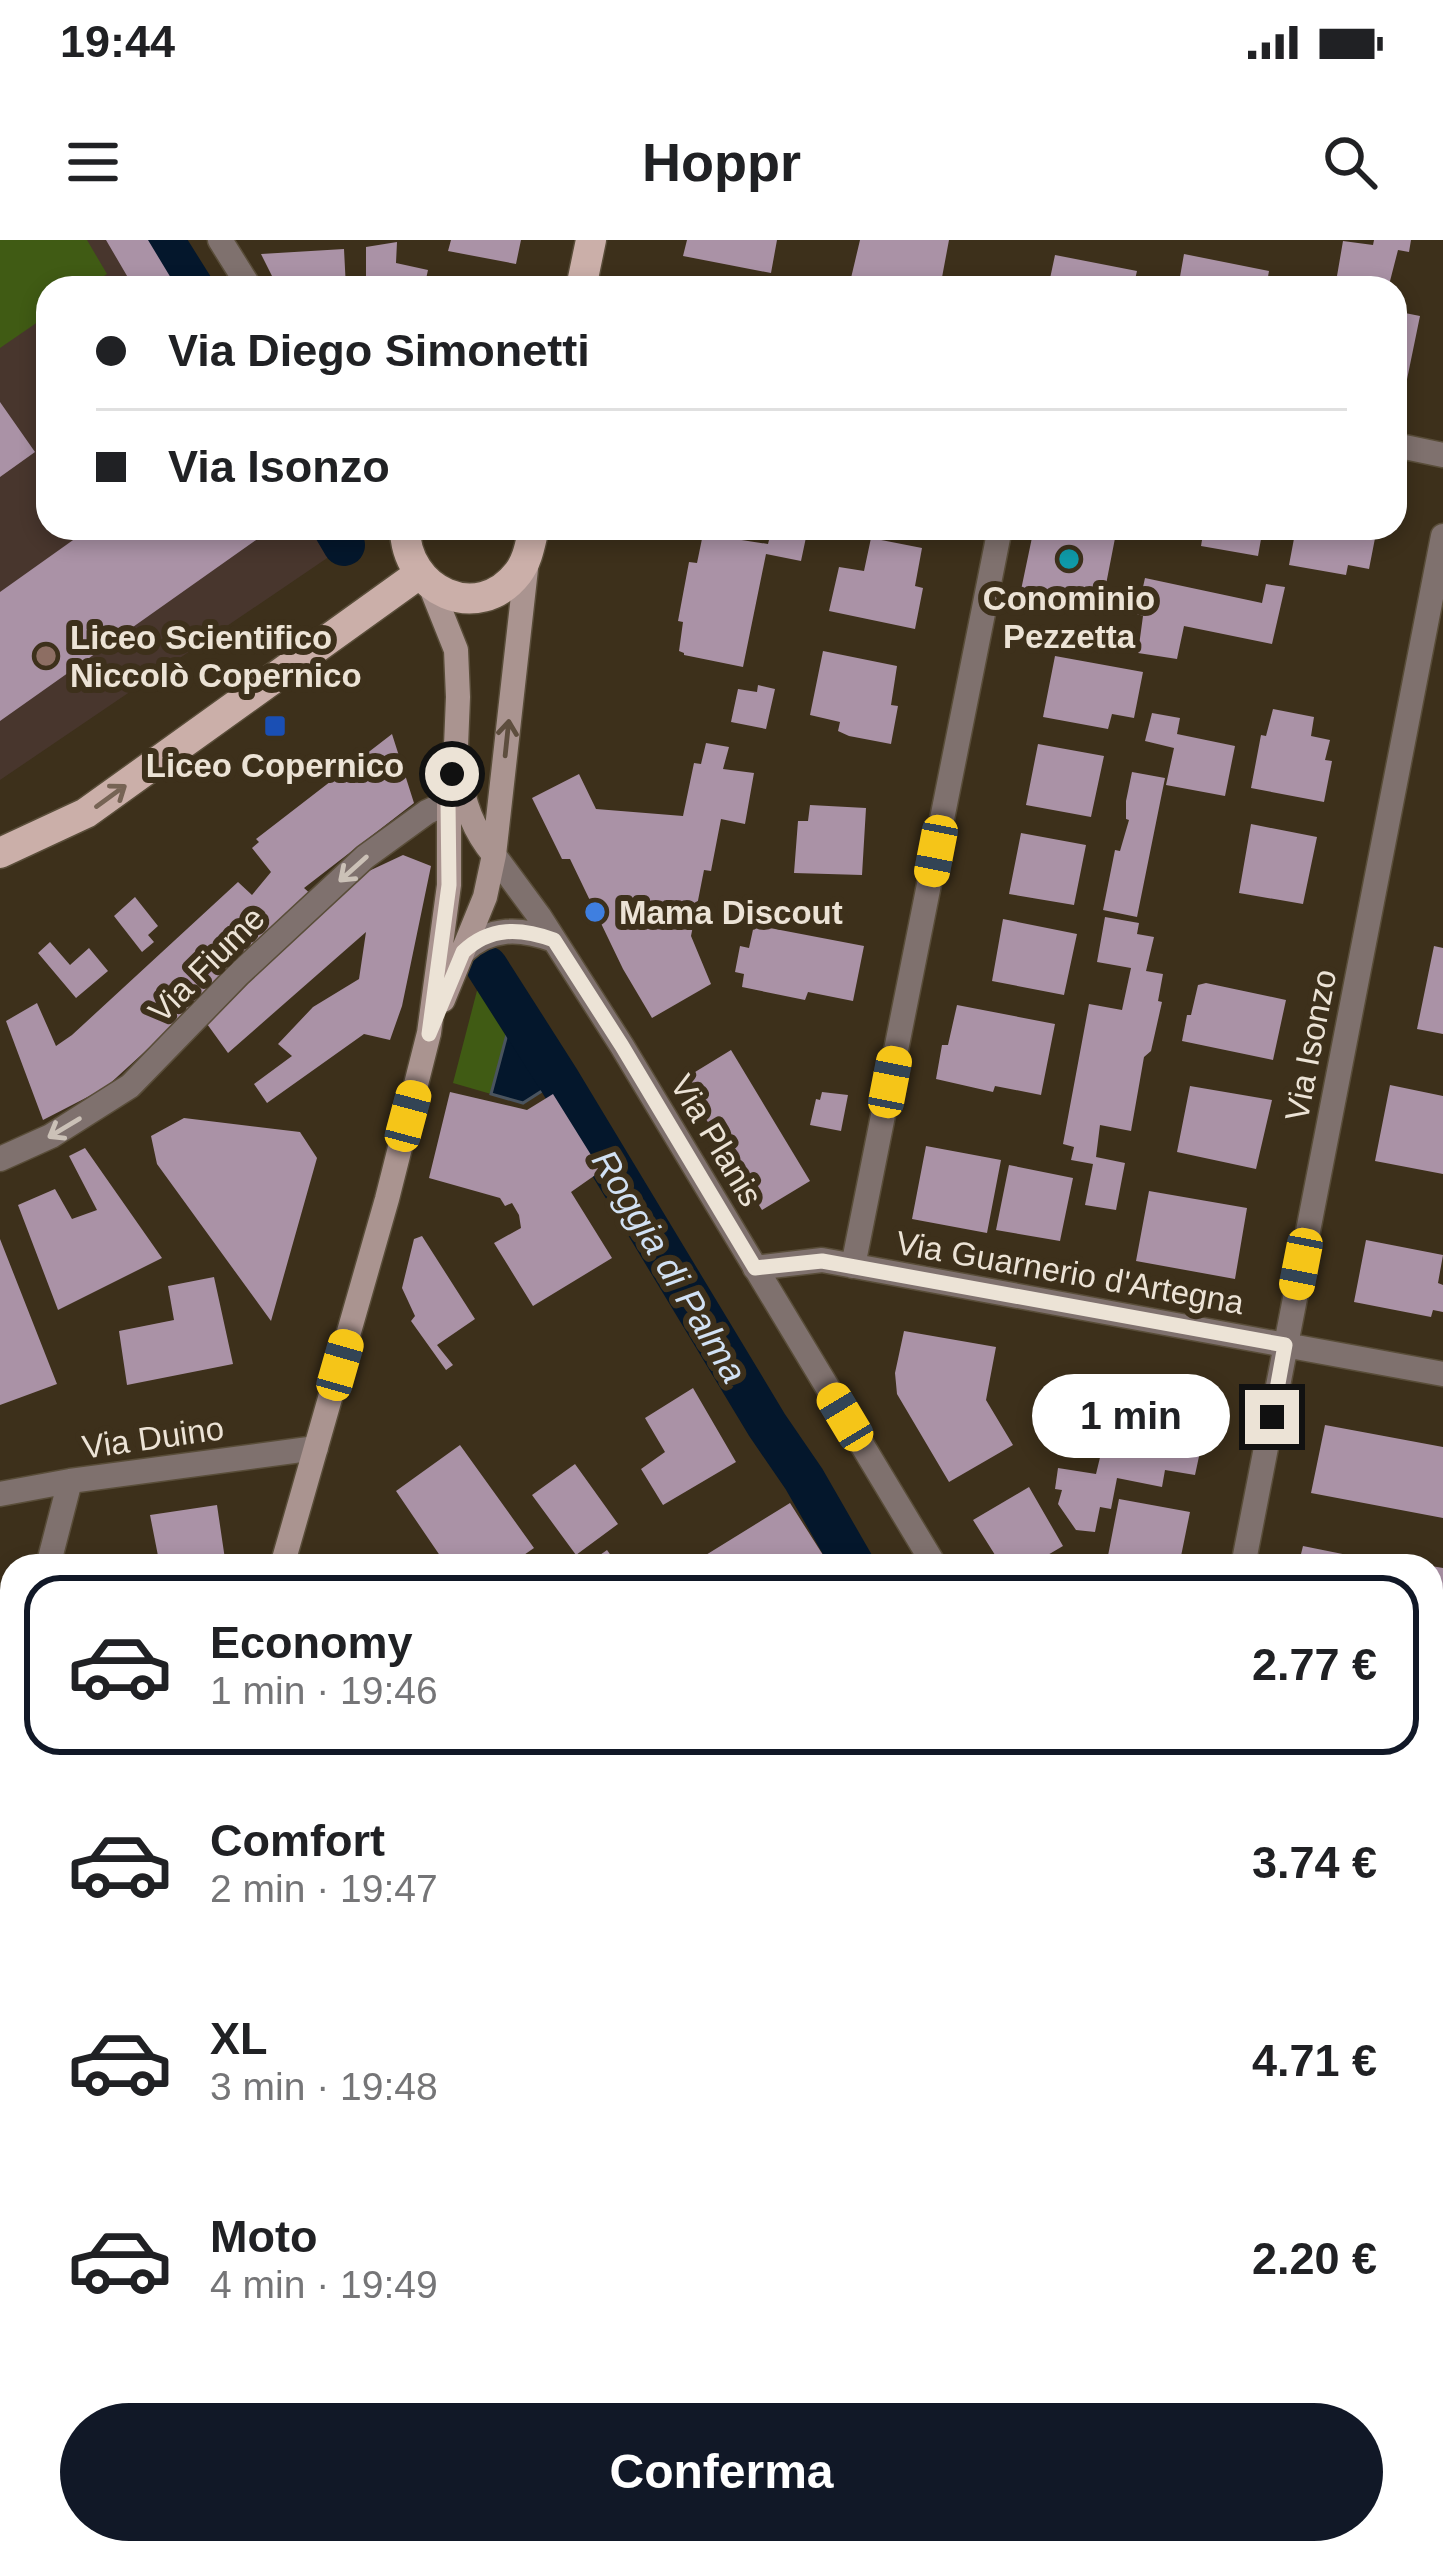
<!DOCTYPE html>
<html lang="it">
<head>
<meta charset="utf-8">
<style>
  :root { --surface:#fff; --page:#f6f6f6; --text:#202124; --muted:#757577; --line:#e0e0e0; --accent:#111827 }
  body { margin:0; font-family:Helvetica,sans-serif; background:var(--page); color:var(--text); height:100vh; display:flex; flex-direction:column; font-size:45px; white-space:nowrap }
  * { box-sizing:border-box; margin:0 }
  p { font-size:39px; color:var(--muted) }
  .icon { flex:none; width:66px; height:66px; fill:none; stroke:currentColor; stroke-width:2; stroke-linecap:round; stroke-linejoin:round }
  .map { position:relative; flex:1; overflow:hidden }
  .panel { position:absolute; left:0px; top:1314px; width:1443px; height:1011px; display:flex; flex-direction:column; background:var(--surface); border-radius:36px 36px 0 0; box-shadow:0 6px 18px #0003 }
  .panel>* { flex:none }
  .banner { position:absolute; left:36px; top:36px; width:1371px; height:264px; border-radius:36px; box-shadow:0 6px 18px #0003; display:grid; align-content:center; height:264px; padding:0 60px; background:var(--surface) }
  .end { position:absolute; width:54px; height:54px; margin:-27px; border:15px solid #ece3d6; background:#111; box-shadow:0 0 0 6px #111 }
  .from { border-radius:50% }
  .bubble { position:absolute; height:84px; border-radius:42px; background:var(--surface); box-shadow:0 6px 18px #0003; font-size:39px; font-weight:700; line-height:84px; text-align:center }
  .car { position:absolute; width:36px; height:72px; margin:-36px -18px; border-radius:15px; box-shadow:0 0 9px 3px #0007; background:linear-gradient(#f5c518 24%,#345 0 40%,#f5c518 0 76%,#345 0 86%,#f5c518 0) }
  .banner b { display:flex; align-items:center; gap:42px; height:114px; font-size:45px }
  .banner b+b { border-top:3px solid var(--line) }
  .banner i { width:30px; height:30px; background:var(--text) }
  ul { padding:21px 0 0; list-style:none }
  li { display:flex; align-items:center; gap:36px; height:180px; margin:0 24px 18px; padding:0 36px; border:6px solid transparent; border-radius:36px }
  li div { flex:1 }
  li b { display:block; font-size:45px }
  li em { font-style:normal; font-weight:700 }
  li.on { border-color:var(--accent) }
  li>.icon { width:108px; height:108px; stroke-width:1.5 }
  .cta { display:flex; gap:24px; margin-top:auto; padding:24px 60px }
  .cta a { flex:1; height:138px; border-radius:72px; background:var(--accent); color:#fff; font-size:48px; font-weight:700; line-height:138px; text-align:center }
  .status { display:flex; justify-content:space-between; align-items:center; height:84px; padding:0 60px; background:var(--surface); direction:ltr }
  .status svg { height:33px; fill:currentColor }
  header { display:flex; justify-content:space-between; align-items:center; height:156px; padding:0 60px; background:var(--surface); font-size:54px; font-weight:700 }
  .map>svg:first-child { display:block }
</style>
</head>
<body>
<div class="status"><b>19:44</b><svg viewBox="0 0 49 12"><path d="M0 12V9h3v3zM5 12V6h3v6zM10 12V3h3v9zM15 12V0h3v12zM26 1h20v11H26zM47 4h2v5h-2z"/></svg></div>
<header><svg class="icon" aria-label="menu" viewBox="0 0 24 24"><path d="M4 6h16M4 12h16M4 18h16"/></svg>Hoppr<svg class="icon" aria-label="search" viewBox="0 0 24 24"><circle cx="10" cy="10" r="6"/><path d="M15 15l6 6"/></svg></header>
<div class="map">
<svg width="1443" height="2324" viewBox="0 0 1443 2324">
  <rect width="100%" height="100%" fill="#3d301b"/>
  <path fill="#48362d" d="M0 0H148L177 48H48V288H326L339 310 0 540Z"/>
  <path fill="#405b14" d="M0 0H87L107 34 87 48H48V75L0 108Z
    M479 743 509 786 491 854 453 843Z"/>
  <path fill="#04172c" stroke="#4a545f" stroke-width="3" d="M514 768 559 840 523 863 491 854Z"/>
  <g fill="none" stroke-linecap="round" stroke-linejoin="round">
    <path stroke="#04172c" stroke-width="42" d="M163 0 193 48
      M334 288 344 305
      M487 727 559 840 767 1185 804 1239 854 1326
      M1431 2273 1443 2293"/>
  </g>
  <path fill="#aa92a6" d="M106 0H148L177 48H120L130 41Z
    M451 0H521L516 24 448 11Z
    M687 0H777L771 33 683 16Z
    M860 0H949L940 48H874L875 45 851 38Z
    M1374 0H1411L1409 12 1398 10 1389 45 1337 36 1343 1 1373 5Z
    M397 2 396 23 428 30 424 48H366V7Z
    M344 9 346 48H278L261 14Z
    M1184 14 1269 31 1266 48H1178Z
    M1055 15 1137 31 1133 48H1048Z
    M1395 71 1420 76 1405 149 1395 147Z
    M0 162 35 212 0 237Z
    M90 288H273L0 481V352Z
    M772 288H808L801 321 766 314 743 427 684 415V413L679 411 683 382 678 381 689 322 697 323 703 294 768 304Z
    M1034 288H1117L1102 365 1021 350Z
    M1204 288H1263L1258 316 1201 306Z
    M1296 288H1377L1369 329 1348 325 1346 335 1289 325Z
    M871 298 922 308 915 346 923 348 915 389 829 371 839 327 864 331Z
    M1145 338 1262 363 1266 344 1285 347 1272 404 1184 386 1177 419 1138 413 1143 376 1137 374Z
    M823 411 897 426 891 465 898 466 891 504 849 496 838 491 840 482 810 475Z
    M1055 416 1143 432 1134 478 1112 474 1108 489 1043 477Z
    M758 445 775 449 766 489 731 482 738 449 757 452Z
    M1273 469 1314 477 1311 496 1330 500 1325 520 1332 521 1324 562 1251 548 1261 495 1266 496Z
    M1152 473 1180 478 1177 494 1235 506 1225 556 1166 545 1174 508 1145 501Z
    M392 494 414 563 304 648 314 657 105 848 43 880 6 781 37 763 56 806 72 795 238 642 252 655 271 632 252 608 259 602 256 599Z
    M706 503 729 507 723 529 754 533 745 584 721 579 711 631 704 630 691 696 711 744 652 778 623 729 570 619H562L532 558 579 534 596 569 683 576 694 523 701 524Z
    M1038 504 1104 516 1091 577 1026 565Z
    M1132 532 1165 538 1137 677 1103 670 1115 610 1120 611 1129 580 1126 579V561Z
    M810 565 866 568 862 635 794 633 798 581H808Z
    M1251 584 1317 597 1303 664 1239 653Z
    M1021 593 1086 605 1074 665 1009 654Z
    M403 615 431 626 402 766 390 800 364 794 267 863 254 844 292 816 278 804 313 767 359 739 366 692 228 813 202 777 354 638Z
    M135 657 158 686 148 695 154 702 142 712 114 676Z
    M1105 677 1139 683 1137 694 1154 697 1146 731 1163 734 1158 761 1162 762 1151 811 1144 817 1131 891 1100 885 1096 917 1125 923 1116 970 1085 965 1093 924 1071 920 1074 907 1063 904 1089 764 1122 770 1131 728 1097 722Z
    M1003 679 1077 694 1064 755 992 741Z
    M754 685 864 706 853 761 808 752 805 760 742 747 744 734 735 732 740 706 749 708Z
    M50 702 70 725 89 708 108 731 76 758 38 713Z
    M1434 706 1443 708V794L1417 789Z
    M1206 743 1286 760 1273 820 1182 801 1187 775H1191L1198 745Z
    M957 765 1055 784 1041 855 995 846 993 852 936 839 942 805H948Z
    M731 810 810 941 762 970 682 840Z
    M1390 845 1443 856V934L1375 921Z
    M1190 846 1272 860 1256 929 1177 912Z
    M450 852 527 870 553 854 601 931 571 952 612 1018 533 1066 494 1003 521 988 519 975 512 963 505 966 500 958 429 938Z
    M822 852 848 855 841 891 810 885 816 859 820 860Z
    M184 878 300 892 317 918 271 1081 157 924 151 896Z
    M926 906 1001 920 987 993 912 979Z
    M85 908 162 1018 58 1070 18 965 55 949 72 979 97 970 69 916Z
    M1009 925 1073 938 1060 1001 996 990Z
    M1149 951 1247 968 1235 1039 1136 1021Z
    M422 996 475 1079 437 1105 453 1125 446 1130 411 1081 415 1076 402 1048 414 999Z
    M0 999 57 1144 0 1165Z
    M1366 1000 1443 1015 1438 1043 1443 1045V1072L1433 1070 1431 1077 1354 1062Z
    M214 1037 233 1124 127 1145 119 1091 174 1080 168 1046Z
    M904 1091 996 1107 986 1160 1013 1205 949 1242 897 1154 895 1133Z
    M1129 1138 1212 1156 1195 1235 1165 1230 1162 1247 1117 1238 1111 1269 1100 1267 1095 1292 1076 1290 1058 1264 1062 1250 1055 1249 1058 1228 1096 1234 1104 1201 1115 1203Z
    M693 1148 736 1222 663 1265 641 1229 665 1212 645 1178Z
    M1325 1185 1443 1207V1278L1311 1253Z
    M460 1205 534 1308 508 1326H447L396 1251Z
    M575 1224 618 1284 576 1315 532 1255Z
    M1029 1247 1063 1306 1029 1326H1002L973 1280Z
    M1119 1259 1190 1272 1179 1326H1106Z
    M790 1263 830 1326H756L753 1322 746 1326H688Z
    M217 1265 226 1326H160L150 1275Z
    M1303 1306 1392 1324V1326H1298Z
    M607 1310 617 1324 597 1326 593 1320Z
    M1431 1326 1443 1328V1357L1431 1355Z
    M1431 1370 1443 1372V1422L1431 1420Z
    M1431 1515 1443 1518V1586L1431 1584Z
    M1443 1643V1724L1431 1722V1646Z
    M0 1745 12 1748V1838L0 1835Z
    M1431 1850 1443 1852V1976L1431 1983Z
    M0 1868 12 1871V1935L0 1932Z
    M74 2313H152L154 2324H76Z
    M196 2313H751L752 2324H198Z
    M1214 2313H1289L1290 2324H1163V2322Z
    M1336 2313H1425L1432 2324H1342Z"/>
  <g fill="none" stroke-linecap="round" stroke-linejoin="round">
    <g stroke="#594d39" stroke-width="27">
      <path id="minor" d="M1395 205 1443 215
        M0 919 51 896 130 846 239 734 365 617 427 572 449 562
        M853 1026 1000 288
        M755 1028 822 1020 1443 1134
        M0 1254 70 1241 316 1208
        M48 1326 70 1241
        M1243 1326 1443 296
        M0 1506 12 1462
        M1431 1772 1443 1774"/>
    </g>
    <g stroke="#594d39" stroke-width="27">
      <path id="tertiary" d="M220 0 250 48
        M494 615 539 676 622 806 935 1326
        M463 712C490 686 521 688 554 700
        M1431 2136 1443 2156"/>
    </g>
    <g stroke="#594d39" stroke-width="27">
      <path id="secondary" d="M459 530C463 563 473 590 494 615
        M443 760 485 657 494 615 527 320
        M282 1326 387 959 429 793 449 645V562L456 506 458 457 456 410 430 345
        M0 2311 12 2269"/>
    </g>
    <g stroke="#594d39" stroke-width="33">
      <path id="primary" d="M581 48 591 0
        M405 288C405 351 478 385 518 333 528 320 530 304 534 288
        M0 613 86 573 419 334"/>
    </g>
    <use href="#minor" stroke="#7f716e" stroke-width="24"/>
    <use href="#tertiary" stroke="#7f716e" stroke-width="24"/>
    <use href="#secondary" stroke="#aa9490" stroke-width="24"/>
    <use href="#primary" stroke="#cbafa9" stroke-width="30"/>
  </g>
  <defs><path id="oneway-shaft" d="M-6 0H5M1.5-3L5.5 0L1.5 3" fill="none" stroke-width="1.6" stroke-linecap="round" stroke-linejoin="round" transform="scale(3)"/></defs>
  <use stroke="#5e4e3e" href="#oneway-shaft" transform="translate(507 498) rotate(-84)"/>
  <use stroke="#766354" href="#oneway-shaft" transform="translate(111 556) rotate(-36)"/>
  <g stroke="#cbc1b7">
    <use href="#oneway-shaft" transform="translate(353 629) rotate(138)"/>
    <use href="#oneway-shaft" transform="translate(64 888) rotate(149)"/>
  </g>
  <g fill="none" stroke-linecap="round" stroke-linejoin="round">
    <path stroke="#ece3d6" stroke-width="15" d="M452 534 448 562 449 645 429 794 463 712C490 686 521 688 554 700L622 806 755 1028 822 1021 1285 1105 1272 1177"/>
  </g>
  <circle fill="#0f9aa8" stroke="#3d301b" stroke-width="4.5" cx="1069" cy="319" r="12"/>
  <circle fill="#8d6e63" stroke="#3d301b" stroke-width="4.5" cx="46" cy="416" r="12"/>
  <rect fill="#1a4fb4" stroke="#3d301b" stroke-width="4.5" x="263" y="474" width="24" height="24" rx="6"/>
  <circle fill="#3f7fe0" stroke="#3d301b" stroke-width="4.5" cx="595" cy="672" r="12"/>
  <g text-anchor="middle" stroke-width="12" stroke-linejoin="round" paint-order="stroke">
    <g font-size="33" font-weight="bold" fill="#ece3d6" stroke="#3d301b">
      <text x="1069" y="370">Conominio<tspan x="1069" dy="38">Pezzetta</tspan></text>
      <text x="70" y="409" text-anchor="start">Liceo Scientifico<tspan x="70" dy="38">Niccolò Copernico</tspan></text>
      <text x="275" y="537">Liceo Copernico</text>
      <text x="619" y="684" text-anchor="start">Mama Discout</text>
    </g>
    <g font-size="33" fill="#ece3d6" stroke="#3d301b">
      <text transform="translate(206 724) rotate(-45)" y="12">Via Fiume</text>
      <text transform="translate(1310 805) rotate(-79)" y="12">Via Isonzo</text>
      <text transform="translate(717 900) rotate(59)" y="12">Via Planis</text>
      <text transform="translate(1070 1032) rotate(10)" y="12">Via Guarnerio d'Artegna</text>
      <text transform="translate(153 1197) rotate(-8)" y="12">Via Duino</text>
    </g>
    <g font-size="36" font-style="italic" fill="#d1e1f4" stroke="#3d301b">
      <text transform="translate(670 1026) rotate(59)" y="13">Roggia di Palma</text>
    </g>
  </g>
</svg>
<i class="end from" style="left:452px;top:534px"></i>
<i class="end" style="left:1272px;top:1177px"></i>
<div class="bubble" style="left:1032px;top:1134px;width:198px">1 min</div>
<i class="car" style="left:936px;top:611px;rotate:191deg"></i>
<i class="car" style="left:890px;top:842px;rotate:11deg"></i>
<i class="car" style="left:408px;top:876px;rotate:15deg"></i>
<i class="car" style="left:1301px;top:1024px;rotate:191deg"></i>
<i class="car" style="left:340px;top:1125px;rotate:16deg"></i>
<i class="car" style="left:845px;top:1177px;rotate:329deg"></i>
<div class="banner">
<b><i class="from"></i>Via Diego Simonetti</b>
<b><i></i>Via Isonzo</b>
</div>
<section class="panel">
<ul>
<li class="on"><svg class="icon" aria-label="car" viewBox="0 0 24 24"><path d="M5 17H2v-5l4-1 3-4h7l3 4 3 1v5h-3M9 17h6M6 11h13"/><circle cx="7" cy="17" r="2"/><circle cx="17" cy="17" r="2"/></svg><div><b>Economy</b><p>1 min · 19:46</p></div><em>2.77 €</em></li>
<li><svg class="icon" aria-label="car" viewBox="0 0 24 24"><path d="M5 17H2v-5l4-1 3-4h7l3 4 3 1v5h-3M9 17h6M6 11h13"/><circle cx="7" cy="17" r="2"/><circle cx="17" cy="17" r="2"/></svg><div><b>Comfort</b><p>2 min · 19:47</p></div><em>3.74 €</em></li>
<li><svg class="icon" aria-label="car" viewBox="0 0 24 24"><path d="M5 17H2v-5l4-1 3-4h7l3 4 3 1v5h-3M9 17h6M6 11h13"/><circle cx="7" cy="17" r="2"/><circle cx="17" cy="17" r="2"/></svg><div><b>XL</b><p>3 min · 19:48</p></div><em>4.71 €</em></li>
<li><svg class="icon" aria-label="car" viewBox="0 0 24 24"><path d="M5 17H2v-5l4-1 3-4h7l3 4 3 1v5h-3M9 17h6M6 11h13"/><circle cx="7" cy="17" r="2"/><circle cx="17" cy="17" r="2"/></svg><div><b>Moto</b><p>4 min · 19:49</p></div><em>2.20 €</em></li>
</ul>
<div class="cta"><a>Conferma</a></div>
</section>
</div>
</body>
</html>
